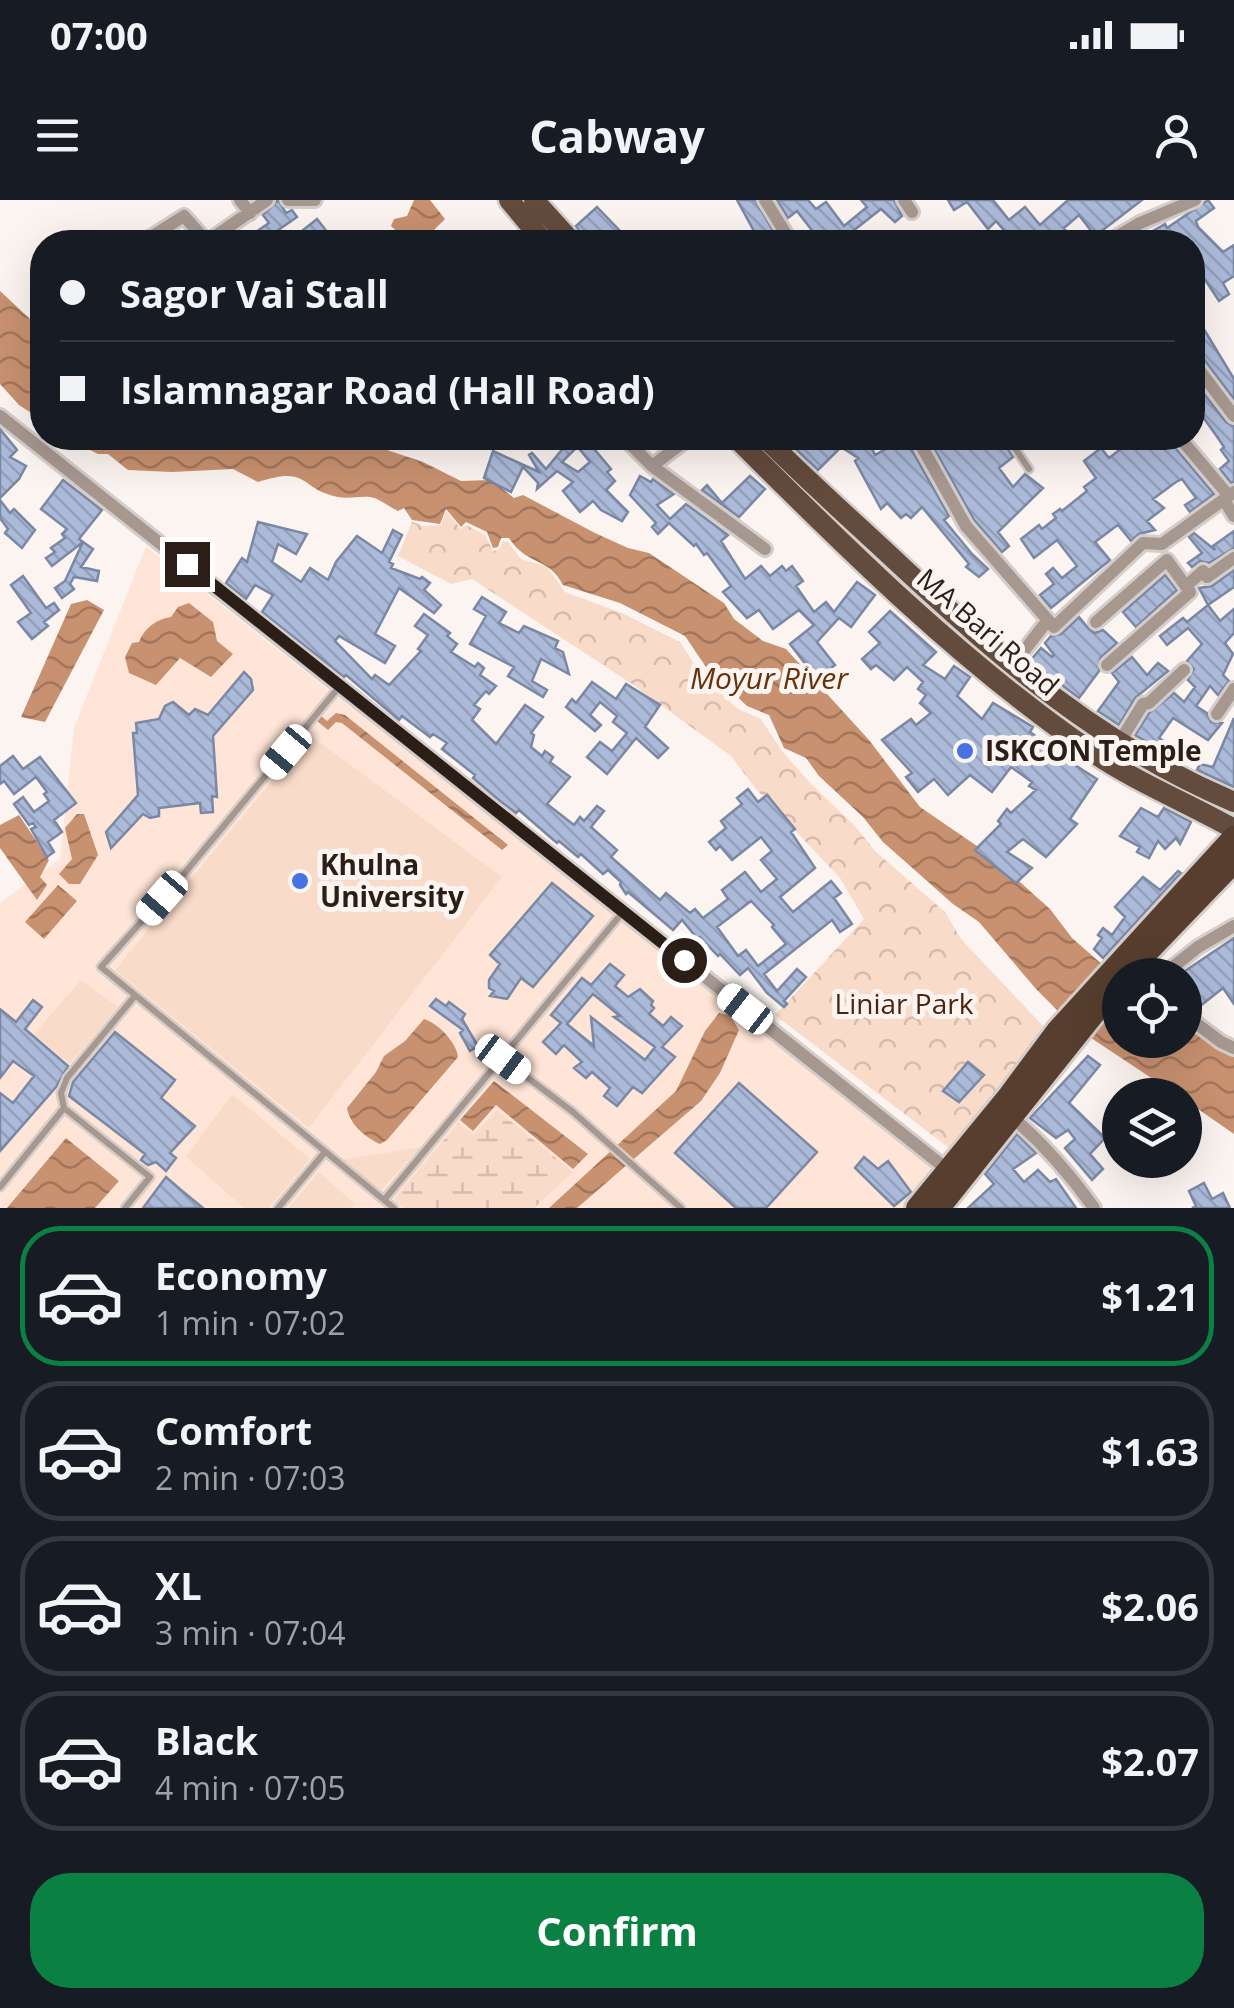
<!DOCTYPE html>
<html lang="en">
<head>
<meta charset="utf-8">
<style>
  :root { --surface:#171b24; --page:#242831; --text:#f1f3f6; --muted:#9ea1a6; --line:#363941; --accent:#0b8043 }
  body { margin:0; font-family:"Open Sans",sans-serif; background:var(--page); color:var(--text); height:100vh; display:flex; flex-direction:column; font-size:38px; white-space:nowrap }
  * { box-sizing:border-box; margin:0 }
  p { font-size:32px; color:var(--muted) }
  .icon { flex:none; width:55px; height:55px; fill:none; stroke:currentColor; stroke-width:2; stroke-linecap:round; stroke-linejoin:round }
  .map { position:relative; height:1008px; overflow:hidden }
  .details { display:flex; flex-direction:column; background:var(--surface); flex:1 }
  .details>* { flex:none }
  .guide { position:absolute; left:30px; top:30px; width:1175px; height:220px; border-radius:40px; box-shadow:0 10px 40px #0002; display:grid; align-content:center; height:220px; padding:0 30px; background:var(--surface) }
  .controls { position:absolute; left:1102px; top:758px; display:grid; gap:20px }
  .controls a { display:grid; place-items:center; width:100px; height:100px; border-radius:50%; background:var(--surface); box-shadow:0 10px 40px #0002; font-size:50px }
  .end { position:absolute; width:45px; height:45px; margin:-22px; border:12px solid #2a1e17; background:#fff; box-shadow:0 0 0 5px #fff }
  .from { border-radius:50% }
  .car { position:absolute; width:30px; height:60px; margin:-30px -15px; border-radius:12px; box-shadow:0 0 8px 2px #0007; background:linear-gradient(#fff 24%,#345 0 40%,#fff 0 76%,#345 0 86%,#fff 0) }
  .guide b { display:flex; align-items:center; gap:35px; height:95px; font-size:38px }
  .guide b+b { border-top:2px solid var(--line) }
  .guide i { width:25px; height:25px; background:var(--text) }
  ul { padding:18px 0 0; list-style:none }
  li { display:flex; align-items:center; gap:30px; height:140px; margin:0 20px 15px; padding:0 10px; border:5px solid var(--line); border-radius:40px }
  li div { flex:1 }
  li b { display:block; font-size:38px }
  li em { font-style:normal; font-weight:700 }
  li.active { border-color:var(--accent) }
  li>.icon { width:90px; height:90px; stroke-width:1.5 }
  .primary-button { display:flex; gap:20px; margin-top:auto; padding:20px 30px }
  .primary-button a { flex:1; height:115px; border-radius:40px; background:var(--accent); color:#fff; font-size:40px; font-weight:700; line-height:115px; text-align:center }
  .status { display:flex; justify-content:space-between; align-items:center; height:70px; padding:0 50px; background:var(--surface); direction:ltr }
  .status svg { height:28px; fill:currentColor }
  header { display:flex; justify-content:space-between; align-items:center; height:130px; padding:0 30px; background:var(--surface); font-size:45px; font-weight:700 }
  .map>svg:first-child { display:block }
</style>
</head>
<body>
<div class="status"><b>07:00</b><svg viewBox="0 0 49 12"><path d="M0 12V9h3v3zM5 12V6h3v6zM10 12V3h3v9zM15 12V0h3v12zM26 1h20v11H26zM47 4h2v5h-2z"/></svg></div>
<header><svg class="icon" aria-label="menu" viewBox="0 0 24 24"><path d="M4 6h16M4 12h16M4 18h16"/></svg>Cabway<svg class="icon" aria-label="person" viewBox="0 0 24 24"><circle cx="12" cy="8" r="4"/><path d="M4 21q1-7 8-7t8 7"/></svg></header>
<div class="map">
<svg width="1234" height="1008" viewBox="0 0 1234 1008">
  <defs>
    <pattern id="wetland-marsh" width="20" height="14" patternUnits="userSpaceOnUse" patternTransform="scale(2.5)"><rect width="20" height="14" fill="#f9dbca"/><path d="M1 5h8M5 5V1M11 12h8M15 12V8" fill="none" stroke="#d6bcad"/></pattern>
    <pattern id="park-crowns" width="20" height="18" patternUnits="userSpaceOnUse" patternTransform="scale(2.5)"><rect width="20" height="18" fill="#f9dbca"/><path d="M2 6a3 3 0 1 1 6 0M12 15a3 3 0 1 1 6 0" fill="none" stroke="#d6bcad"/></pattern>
    <pattern id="water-waves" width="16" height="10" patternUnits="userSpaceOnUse" patternTransform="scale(2.5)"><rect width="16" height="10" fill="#c89170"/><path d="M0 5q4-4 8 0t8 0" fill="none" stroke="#a3765b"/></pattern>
    <pattern id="building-back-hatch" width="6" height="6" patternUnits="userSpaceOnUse" patternTransform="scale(2.5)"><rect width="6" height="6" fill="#acbad9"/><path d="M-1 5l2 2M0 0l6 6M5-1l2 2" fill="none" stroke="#949fba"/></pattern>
  </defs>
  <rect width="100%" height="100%" fill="#fbf4f0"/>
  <path fill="#ffe5d7" d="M146 346 939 972 909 1008H0V703L60 659 74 528Z"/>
  <path fill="#f9dbca" d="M310 535 502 677 309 928 115 770Z
    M81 780 118 807 70 864 34 834Z
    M232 894 310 959 269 1008H244L186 957Z
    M421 947 380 991 342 960Z
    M319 972 355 1004 350 1008H288Z"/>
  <path fill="url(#wetland-marsh)" d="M497 910 573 972 534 1008H403L393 1000 458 923 474 935Z"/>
  <path fill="url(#park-crowns)" d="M446 311 461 329 466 325 485 335 493 351 499 350 503 341 508 342 521 359 547 367 565 392 622 413 680 442 702 476 738 509 761 519 782 551 811 584 855 626 875 651 945 712 961 739 1044 827 953 951 775 815 864 719 840 678 755 588 731 556 632 484 472 379 451 384 398 356 412 322 424 326 441 325Z"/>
  <path fill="url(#water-waves)" d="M414 0H430L445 19 422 42H408L391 26 394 19 407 16Z
    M0 91 42 130V220L19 205 0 184Z
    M67 238H332L375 246 423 262 461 281 491 280 514 298 523 295 595 333 628 348 649 353 724 403 734 419 763 441 786 449 869 540 920 607 990 655 1050 709 1072 738 1120 780V840H1185V822L1200 834 1234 854V934L1185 900V895H1177L1073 826 1036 789 979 722 953 704 883 642 863 617 819 576 806 558 784 548 769 515 747 506 706 467 685 436 620 403 563 385C549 357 527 366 509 338H501L498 347 493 348 487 332 466 322 461 327 446 309 440 324 412 320 404 308 398 311C389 307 379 298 370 297 359 296 349 299 338 297 298 289 311 265 258 282L233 269 172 272 128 270 108 254H98Z
    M87 400 104 410 45 522 21 517 71 404Z
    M189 403 213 422 217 441 233 454 211 477 180 458 156 485 129 473 125 457 132 443 139 442C144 428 157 419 171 417L178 407Z
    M336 513 345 515 508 645 502 650 342 523 336 522 328 530 317 521 321 516 327 521Z
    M77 614H84L98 655 80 684H69L59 674 72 659 65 628Z
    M19 615 49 660 40 677 47 685 37 700 0 648V625Z
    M58 685 77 701 44 739 25 722Z
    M719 813 730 815 739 830 720 873 701 901 577 1008H549L676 891 705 831Z
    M424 819C438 823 457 843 458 857L387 940 380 944C365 937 350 925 347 908L376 872 384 856 405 841Z
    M494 881 588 954 573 969 496 905 473 931 460 920Z
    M66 938 119 981 95 1008H7Z"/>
  <path fill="url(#building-back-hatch)" stroke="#7a88a4" stroke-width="2.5" fill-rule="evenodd" d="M278 0 286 13 292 10 297 17 261 42H241L269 23 263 15Z
    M737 0H755L780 42H760Z
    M777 0H808L816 9 826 2 844 26 867 7 861 0H894L902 16 895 22 881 9 839 42H821L797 11 788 18Z
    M948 0H993L1009 20 1025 7 1040 25 1068 0H1142L1095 36 1079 15 1064 28 1074 42H1014L996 21 988 29 967 2 954 10Z
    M1208 0 1214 8 1196 21 1198 27 1223 52 1234 45V76L1223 83 1229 94 1219 101 1202 75 1192 81V42H1134L1165 24 1167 28Z
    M597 7 621 32 610 42H585L576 26Z
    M317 19 335 42H288Z
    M1205 131 1234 179V199L1202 157 1192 153V139Z
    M1192 178 1226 222 1234 226V282L1231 283 1220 269 1229 261 1221 250 1224 247 1218 238 1203 217 1198 221 1192 214Z
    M0 229 17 250 10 257 26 266 19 279 0 298Z
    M578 238H585L611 269 607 272 615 281 606 290 628 312 622 321 601 310 593 301 580 312 563 291 573 282 557 271 537 289 538 283 523 267 511 292 484 278 493 251 539 272 529 255 532 253 546 269 569 241 576 248 562 262 578 272 590 262 573 241Z
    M867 238 875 255 905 238 949 316 944 320 972 354 988 369 979 377 966 367 969 364 922 307 911 318 906 314 901 318 887 303 881 309 855 261 858 258 841 247 818 270 785 239Z
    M933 238H940L949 247 954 238H1001L1013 257 999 268 1013 287 1025 274 1043 288 998 332 1009 346 1002 352 974 320 930 241Z
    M1128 238H1170L1172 244 1214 294 1190 312 1185 305 1196 298 1182 279 1176 282 1153 299 1164 308 1147 321 1155 330 1139 334 1131 341 1118 325 1115 327 1095 342 1110 360 1051 408 1040 395 1054 384 1046 374 1053 368 1062 378 1077 366 1057 340 1034 358 1021 339 1039 325 1042 329 1056 318 1053 314 1060 309 1062 311 1087 291 1084 287 1096 278 1084 261 1101 248 1109 258 1131 241Z
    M640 276 651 282 653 279 674 294 657 305 670 319 686 304 728 335 721 341 745 379 761 366 770 376 782 366 786 371 792 366 803 381 796 386 814 412 826 402 834 412 857 382 875 395 851 427 839 418 817 442 835 465 817 479 790 444 814 425 799 410 773 429 759 410 747 418 723 392 731 386 707 353 704 355 696 344 694 346 669 323 658 334 652 327 656 323 630 295Z
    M750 276 765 289 739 317 702 290 707 285 722 303Z
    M63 280 102 310 79 339 83 342 52 366 46 358 55 352 51 348 65 338 62 334 67 329 41 309Z
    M0 300 10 313 14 309 35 330 22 348 5 333 8 329 0 318Z
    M258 322 307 334 296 354 278 344 272 362 301 382 310 368 328 380 336 362 357 336 382 353 393 330 402 335 389 362 393 364 391 368 420 379 422 377 430 383 424 390 441 405 434 413 399 388 375 434 395 446 385 463 339 436 335 441 372 479 375 475 389 485 421 451 418 449 428 435 415 426 424 414 450 433 447 436 457 444 451 452 475 467 478 463 484 468 480 475 496 486 489 494 486 491 474 505 480 509 472 520 496 544 525 505 543 517 531 533 534 535 531 547 542 556 545 551 553 557 550 562 570 577 547 604 574 625 580 617 584 621 597 606 604 611 591 627 617 650 611 657 660 700 666 693 690 713 695 709 703 718 728 699 722 690 745 672 761 692 777 679 761 660 772 651 761 637 732 660 720 646 716 650 709 642 726 628 721 621 742 604 737 598 748 589 758 602 767 595 795 629 791 632 815 668 780 697 793 712 831 681 841 693 834 698 852 724 840 732 832 720 764 774 777 791 797 769 806 777 784 801 787 804 784 807 767 793 748 768 740 775 720 754 718 756 700 737 697 738 682 720 673 730 628 692 626 694 620 685 621 682 608 670 603 674 581 654 578 657 559 641 557 643 519 610 516 613 500 601 473 578 475 575 442 549 447 543 433 534 430 537 402 516 399 520 346 475 344 477 262 412 273 395 255 385 246 399 226 383 242 358 247 362ZM751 701 774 725 772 727 786 744 758 766 746 750 738 756 717 727Z
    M1234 331V348L1209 363 1200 361 1192 367 1188 363 1202 353 1189 337 1194 333 1215 350 1213 346Z
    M83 342 93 349 81 367 99 371 97 381 74 377 70 384 74 389 62 398 55 388 65 381Z
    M1234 370V387L1208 405 1199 388 1212 386Z
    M1165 375 1177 390 1136 427 1123 412Z
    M23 376 46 408 54 403 59 410 44 422 48 426 32 439 18 422 31 413 11 385Z
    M482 397 506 412 499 423 519 433 524 426 558 441 555 448 563 452 569 474 541 459 532 481 547 490 543 497 508 476 514 467 470 444 486 416 474 409Z
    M1208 405 1220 421 1234 409V433L1225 443 1233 454 1223 475 1229 481 1218 495 1210 486 1196 506 1207 513 1211 522 1222 523 1208 540 1173 518 1159 538 1176 549 1171 556 1135 535 1149 513 1174 493 1184 502 1195 487 1188 480 1194 469 1187 461 1202 444 1188 428 1167 445 1160 436 1183 418 1187 422Z
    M890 411 936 452 923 465 945 479 954 466 970 477 957 496 982 519 993 503 1033 527 1030 532 1052 548 1051 550 1097 579 1070 619 1077 624 1046 657 1023 639 1007 652 1032 668 1016 683 975 650 1001 624 998 621 1007 609 1011 613 1036 590 1029 586 1032 582 1011 567 992 592 970 575 948 595 934 579 918 592 906 577 912 573 882 540 911 519 916 525 931 513 920 503 926 495 918 489 923 482 907 467 894 480 876 465 871 469 862 459 880 443 869 432Z
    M1079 417 1089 429 1095 433 1103 430 1117 443 1100 458 1099 471 1079 498 1030 461 1041 448 1052 457 1054 455 1045 443 1051 436 1061 434Z
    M1132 457 1147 475 1158 463 1168 471 1135 498 1119 525 1098 511 1119 482 1112 473Z
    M244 472 251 479 253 490 213 536 217 597 212 596 213 612 201 613 200 603 159 608V616L150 618 143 614 111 648 106 632 138 595 133 533H137L136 523 159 519 165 506 173 502 189 515 195 509 208 515Z
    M592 482 616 499 626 484 660 505 645 527 668 548 658 558 636 538 607 574 587 557 600 542 612 551 627 533 613 522 617 516 600 502 590 515 601 525 595 531 566 507 572 499 576 503Z
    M1234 518V587L1197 570 1200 564 1213 567Z
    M13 556 23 569 40 557 76 603 54 620 62 632 48 642 54 652 47 657 31 629 36 627 33 623 29 625 14 604 23 597 34 612 49 601 44 594 47 592 36 577 14 594 4 581 0 584V566Z
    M1141 608 1158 617 1164 608 1191 622 1180 644 1176 638 1165 649 1158 641 1149 658 1137 652 1140 647 1120 636Z
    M1178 671 1181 673 1103 758 1094 749 1102 738 1098 735 1103 728 1112 735 1125 717 1115 707 1143 677 1160 690Z
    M552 683 593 716 533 787 521 778 507 799 490 796 494 791 489 788V780L500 764 490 755Z
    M1234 738V804L1223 788 1195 810 1185 800V775H1179Z
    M610 764 624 775 615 786 628 797 640 789 653 801 651 805 654 808 649 814 663 826 671 817 682 826 662 847 675 857 642 893 633 887 617 906 604 896 610 888 592 872 586 878 574 868 582 862 564 845 556 854 543 842 561 823 551 815 582 778 591 785ZM593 794 620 816 614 817 655 847 645 860 591 817 594 846 567 824Z
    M436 799 446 806 449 802 465 814 462 819 478 846 470 851 460 833 463 830 430 806Z
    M33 800 42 807 25 829 68 866 56 887 0 951V893L13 903 34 876 13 861 0 878V809L16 822Z
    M115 832 175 880 161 898 195 926 170 953 176 958 166 971 156 962 148 965 141 960 145 954 69 896 73 882Z
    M1088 856 1100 865 1069 903 1105 938 1090 954 1103 969 1092 980 1065 948 1075 939 1068 930 1056 938 1030 918Z
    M968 862 984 875 959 902 943 891Z
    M739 883 817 952 766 1008H736L675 953Z
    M1017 934 1036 953 1013 969 1024 982 1038 970 1050 982 1056 979 1076 1008H968L994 984 985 974Z
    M864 957 878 969 888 961 911 992 894 1006 855 968Z
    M166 977 181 990 203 1008H143Z
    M1204 983 1212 999 1223 993 1230 1008H1192L1196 1006 1189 991Z"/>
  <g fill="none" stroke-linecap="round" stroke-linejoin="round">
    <g stroke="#d5cdc9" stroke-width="11">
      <path id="service" d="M1008 238 1029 269
        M339 487 183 675 101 767 384 1000 622 713
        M503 859 573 912 681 1008
        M0 987 64 908
        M384 1000 394 1008
        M125 1008 150 977 64 908 61 893 67 878 134 797
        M278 1008 325 952"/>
    </g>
    <g stroke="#d5cdc9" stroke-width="18">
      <path id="minor" d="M240 0 250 13
        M288 0H315
        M765 0 791 42
        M904 0 912 12
        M143 42 184 16 207 42
        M207 42 267 0
        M1108 42 1140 23 1195 0
        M1194 163 1234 216
        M0 216 949 971
        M624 238 652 266 765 349
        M917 238 966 326 1054 427 1143 343 1162 344 1234 292
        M1180 238 1229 296
        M652 266 689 238
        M1224 300 1234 316
        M1186 386 1203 371 1207 377 1234 358
        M1096 422 1167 360 1190 392 1107 465
        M1012 466 1048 420
        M1217 514 1234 489
        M1119 543 1143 504 1149 503 1184 470
        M1129 770 1135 775
        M1163 775 1198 747 1234 726
        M1185 815 1221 842 1234 848
        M1012 917C1044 944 1069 973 1094 1008"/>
    </g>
    <g stroke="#d5cdc9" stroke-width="25">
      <path id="primary" d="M509 0 544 42
        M534 0 572 42
        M736 238C846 348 963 464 1092 552 1136 582 1188 603 1234 629
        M765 238C808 281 854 322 899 364 1004 461 1100 545 1234 602"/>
    </g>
    <g stroke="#d5cdc9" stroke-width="28">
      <path id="trunk" d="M1138 762 1234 662
        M917 1008 1008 897 1057 831 1234 637
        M939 1008 1120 781"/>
    </g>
    <use href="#service" stroke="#a6978f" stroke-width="6"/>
    <use href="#minor" stroke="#a6978f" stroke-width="12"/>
    <use href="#primary" stroke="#634b3d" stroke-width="20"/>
    <use href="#trunk" stroke="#573e2f" stroke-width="22"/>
  </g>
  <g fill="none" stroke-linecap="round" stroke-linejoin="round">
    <path stroke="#2a1e17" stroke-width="12" d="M187 364 684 760"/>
  </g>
  <g fill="#4672e4" stroke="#fbf4f0" stroke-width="4">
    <circle cx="965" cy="551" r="10"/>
    <circle cx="300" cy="681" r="10"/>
  </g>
  <g text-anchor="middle" stroke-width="10" stroke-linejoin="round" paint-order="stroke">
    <g font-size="28" fill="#2a1e17" stroke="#fbf4f0">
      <text transform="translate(988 432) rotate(41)" y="10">MA Bari Road</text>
    </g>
    <g font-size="28" font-weight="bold" fill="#2a1e17" stroke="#fbf4f0" text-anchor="start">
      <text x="985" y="561">ISKCON Temple</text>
      <text x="320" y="675">Khulna<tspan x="320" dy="32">University</tspan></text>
    </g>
    <g font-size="28" fill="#4b260d" stroke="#fbf4f0">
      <text x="904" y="814">Liniar Park</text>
    </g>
    <g font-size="30" font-style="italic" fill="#65320b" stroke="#fbf4f0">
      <text x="769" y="489">Moyur River</text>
    </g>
  </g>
</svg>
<div class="controls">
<a><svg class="icon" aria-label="locate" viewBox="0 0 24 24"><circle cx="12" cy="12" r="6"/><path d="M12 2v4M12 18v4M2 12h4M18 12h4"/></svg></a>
<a><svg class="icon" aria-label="layers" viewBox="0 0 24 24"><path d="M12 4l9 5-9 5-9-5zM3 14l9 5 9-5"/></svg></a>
</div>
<i class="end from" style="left:684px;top:760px"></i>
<i class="end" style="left:187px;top:364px"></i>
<i class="car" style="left:286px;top:552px;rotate:220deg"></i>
<i class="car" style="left:162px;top:698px;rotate:221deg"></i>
<i class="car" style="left:745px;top:809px;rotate:308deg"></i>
<i class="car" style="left:503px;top:859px;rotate:127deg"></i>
<div class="guide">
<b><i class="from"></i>Sagor Vai Stall</b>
<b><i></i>Islamnagar Road (Hall Road)</b>
</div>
</div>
<section class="details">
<ul>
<li class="active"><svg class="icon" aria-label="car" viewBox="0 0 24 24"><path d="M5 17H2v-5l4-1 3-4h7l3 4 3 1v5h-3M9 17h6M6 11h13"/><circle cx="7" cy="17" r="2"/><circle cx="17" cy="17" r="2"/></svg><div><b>Economy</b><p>1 min · 07:02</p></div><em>$1.21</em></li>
<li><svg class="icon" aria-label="car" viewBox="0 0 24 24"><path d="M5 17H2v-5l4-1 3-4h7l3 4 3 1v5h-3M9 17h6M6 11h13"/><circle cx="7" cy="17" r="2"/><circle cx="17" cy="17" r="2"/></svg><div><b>Comfort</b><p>2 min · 07:03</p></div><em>$1.63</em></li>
<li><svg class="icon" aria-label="car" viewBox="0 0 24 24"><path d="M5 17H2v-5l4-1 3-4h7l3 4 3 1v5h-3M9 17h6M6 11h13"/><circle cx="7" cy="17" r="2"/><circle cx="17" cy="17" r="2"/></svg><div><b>XL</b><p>3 min · 07:04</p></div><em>$2.06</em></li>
<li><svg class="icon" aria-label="car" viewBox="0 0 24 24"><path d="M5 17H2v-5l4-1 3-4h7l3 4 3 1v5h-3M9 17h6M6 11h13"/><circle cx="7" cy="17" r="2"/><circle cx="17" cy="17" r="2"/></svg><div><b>Black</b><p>4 min · 07:05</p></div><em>$2.07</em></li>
</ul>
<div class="primary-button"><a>Confirm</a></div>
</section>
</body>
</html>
